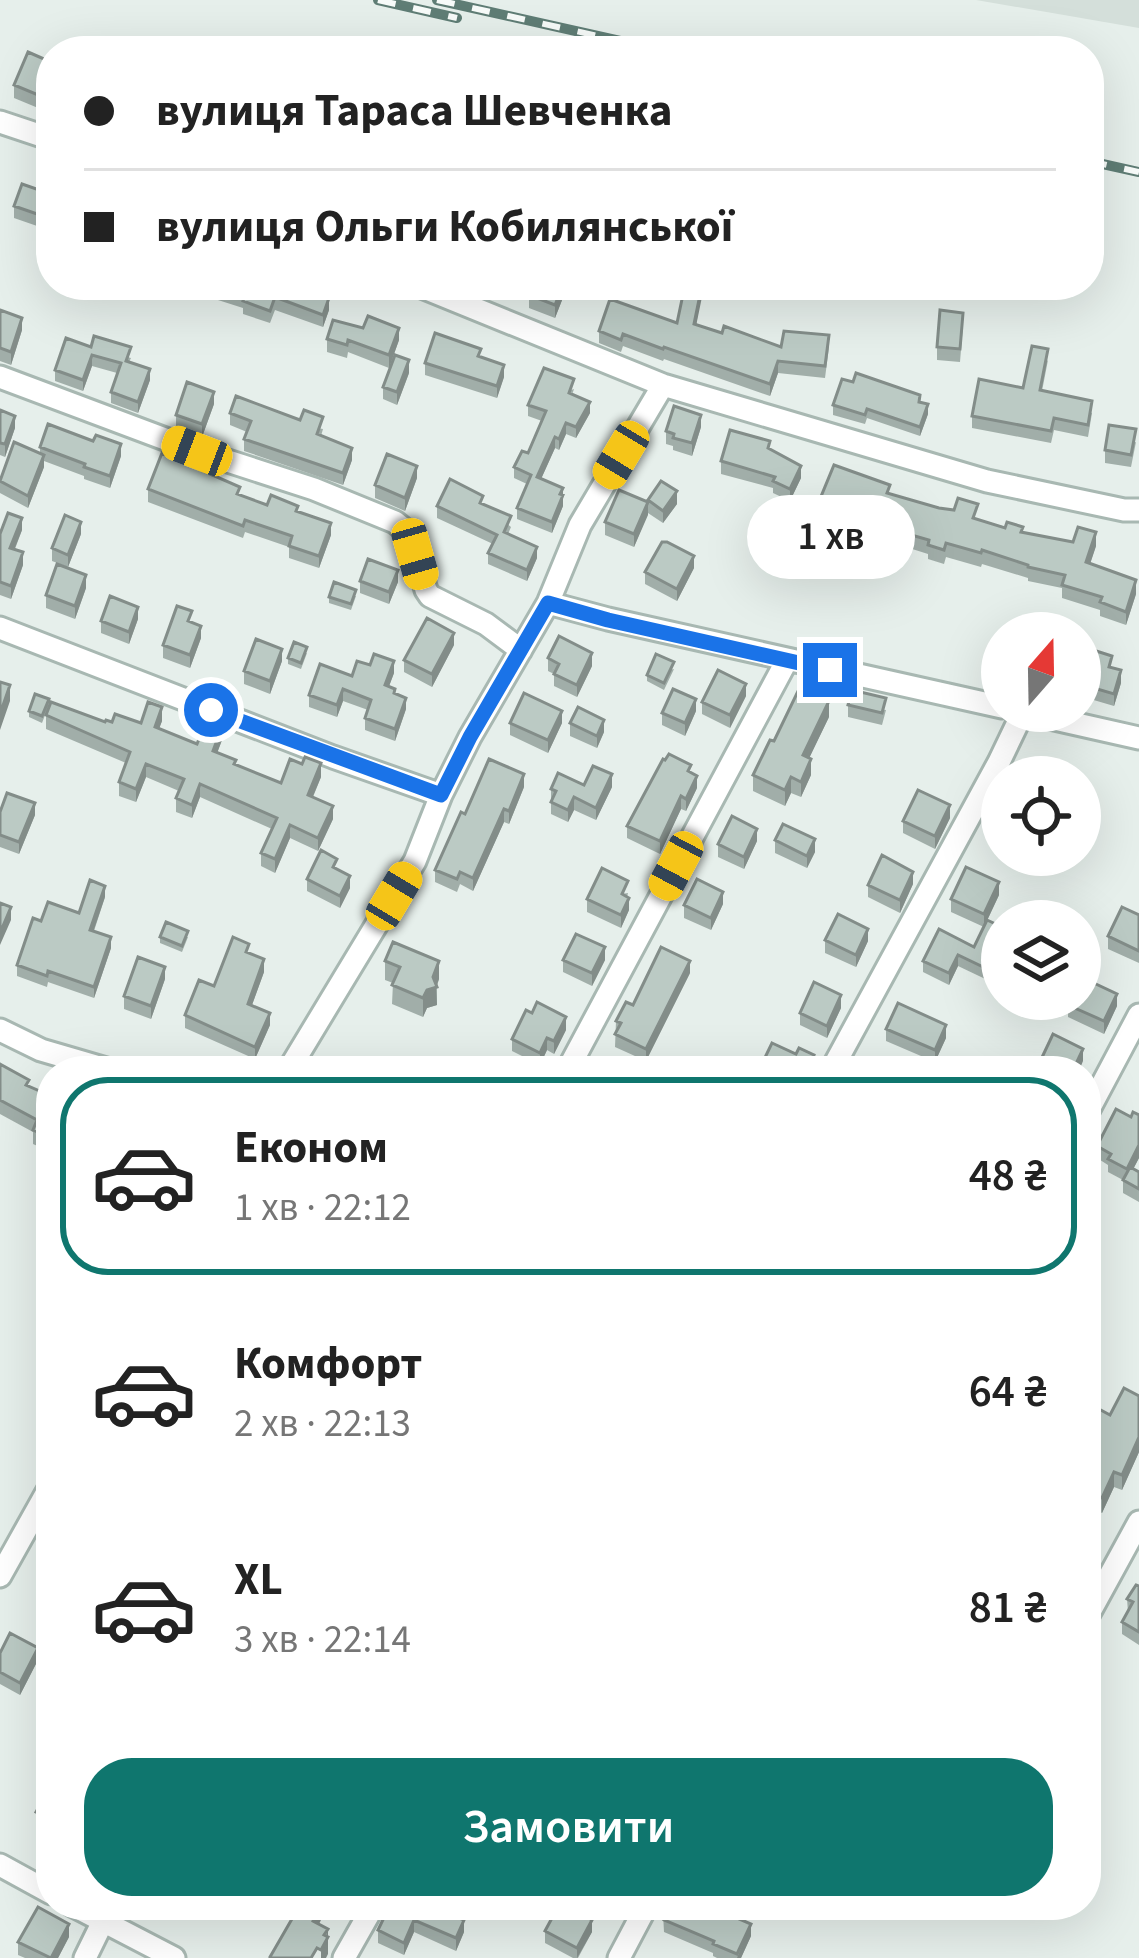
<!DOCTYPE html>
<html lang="uk">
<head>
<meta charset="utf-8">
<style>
  :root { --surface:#fff; --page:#f6f6f6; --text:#222; --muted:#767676; --line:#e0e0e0; --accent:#0f766e }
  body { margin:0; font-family:"Source Sans 3",sans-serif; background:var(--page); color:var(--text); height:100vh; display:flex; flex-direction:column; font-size:45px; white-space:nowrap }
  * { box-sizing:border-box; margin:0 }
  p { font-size:39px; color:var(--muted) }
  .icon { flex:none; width:66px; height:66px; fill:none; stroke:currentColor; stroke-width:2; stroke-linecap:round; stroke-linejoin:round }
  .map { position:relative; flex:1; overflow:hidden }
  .drawer { position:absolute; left:36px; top:1056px; width:1065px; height:864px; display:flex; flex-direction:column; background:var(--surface); border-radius:48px; box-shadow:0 12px 48px #0002 }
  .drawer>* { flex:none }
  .hud { position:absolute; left:36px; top:36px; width:1068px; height:264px; border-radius:48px; box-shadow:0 12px 48px #0002; display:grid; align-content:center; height:264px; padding:0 48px; background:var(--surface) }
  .needle { width:78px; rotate:20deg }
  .buttons { position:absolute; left:981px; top:612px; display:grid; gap:24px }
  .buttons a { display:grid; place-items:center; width:120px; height:120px; border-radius:50%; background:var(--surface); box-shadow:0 12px 48px #0002; font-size:60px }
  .end { position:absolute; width:54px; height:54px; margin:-27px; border:15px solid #1a73e8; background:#fff; box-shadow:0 0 0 6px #fff }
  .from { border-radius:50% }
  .bubble { position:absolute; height:84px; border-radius:42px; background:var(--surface); box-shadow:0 12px 48px #0002; font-size:39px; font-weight:600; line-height:84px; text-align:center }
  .car { position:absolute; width:36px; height:72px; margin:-36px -18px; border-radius:15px; box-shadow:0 0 9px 3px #0007; background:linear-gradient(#f5c518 24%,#345 0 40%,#f5c518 0 76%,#345 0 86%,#f5c518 0) }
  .hud b { display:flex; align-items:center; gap:42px; height:114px; font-size:45px }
  .hud b+b { border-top:3px solid var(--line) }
  .hud i { width:30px; height:30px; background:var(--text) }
  ul { padding:21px 0 0; list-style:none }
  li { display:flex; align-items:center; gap:36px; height:198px; margin:0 24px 18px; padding:0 24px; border:6px solid transparent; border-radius:48px }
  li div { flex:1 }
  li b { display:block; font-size:45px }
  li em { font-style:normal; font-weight:600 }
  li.on { border-color:var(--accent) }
  li>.icon { width:108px; height:108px; stroke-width:1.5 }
  .primary-button { display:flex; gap:24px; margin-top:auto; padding:24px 48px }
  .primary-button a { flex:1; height:138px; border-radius:48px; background:var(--accent); color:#fff; font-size:48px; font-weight:600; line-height:138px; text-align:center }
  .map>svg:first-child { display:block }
</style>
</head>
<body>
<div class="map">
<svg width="1139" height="1958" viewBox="0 0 1139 1958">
  <rect width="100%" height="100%" fill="#e6efeb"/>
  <path fill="#d4dfda" d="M976 0H1139V28Z"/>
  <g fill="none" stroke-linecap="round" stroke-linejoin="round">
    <g stroke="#a8b8b2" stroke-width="27">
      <path id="minor" d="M0 122 51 139
        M417 285 663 385 987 481 1124 510H1139
        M0 377 197 451 314 489 395 522 411 535 426 590 430 596 486 624 521 650
        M548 603 608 619 1002 707
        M0 628 333 757 441 795
        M1019 711 1139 738
        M0 1030 41 1050 113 1071
        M288 1071 415 861 441 795 470 737 548 603 580 525 663 385
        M567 1071 787 660
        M831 1071 999 762 1023 712
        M1086 1115 1139 1015
        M0 1576 51 1485
        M1086 1619 1139 1522
        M0 1865 51 1893
        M72 1905 174 1958
        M85 1958 111 1905
        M344 1958 374 1905
        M619 1958 647 1905"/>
    </g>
    <use href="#minor" stroke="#fff" stroke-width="21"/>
    <g stroke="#5f7d75" stroke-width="10">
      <path id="rail" d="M378 0 457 18
        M437 0 665 51
        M1089 161 1139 172"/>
    </g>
    <use href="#rail" stroke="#f7fbf9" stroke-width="6" stroke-dasharray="18" stroke-linecap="butt"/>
  </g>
  <path fill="#a1aea9" d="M51 62 43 110 14 98V85Z
    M51 194V242L40 238V227L14 218V206Z
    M171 285H292L329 310 323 327 275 310 270 323 243 314V308Z
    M533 285H568L555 318 529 308V295Z
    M703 285 696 325 722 333 781 347H829L825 378 778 373 770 396 664 359 663 361 623 346 621 352 599 343V331L677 323Z
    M0 310 22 330 11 365 0 361Z
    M963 325 960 362 937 360V347Z
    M327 339 399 340 389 368 348 352 347 358 327 352Z
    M91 347 131 358 129 362 150 380 138 413 111 403V392L117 373 92 366 83 391 55 381V370Z
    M481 357 504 377 497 398 425 375V363Z
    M1048 360 1042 391 1092 413 1088 437 1054 430 1051 443 972 428V416L1023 388Z
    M409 373 397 405 383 399V387Z
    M574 389 572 395 590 413 576 438 566 434 559 450 555 448 541 479 563 488V506L552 533 517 519V508L527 484 514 478V467L528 453 542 421 528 416V405Z
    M919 402 928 414 920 436 867 418 865 424 833 415V405Z
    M214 404 202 437 176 427V415Z
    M0 410 15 428 5 457 0 455Z
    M230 413 323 429 321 436 352 460 343 485 244 451V439L247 432 230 425Z
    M701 427 692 456 673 450V446L666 444V431Z
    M1136 442 1131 467 1105 463V450Z
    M40 447 121 456 110 488 84 479V476L44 461V467L28 508 0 493V477L40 453Z
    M721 461 801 478 790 501 773 493V488L721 474Z
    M417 478 405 511 375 498V485Z
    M148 489 240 496 267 505 298 511 331 535 319 568 289 558V547L245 532 243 538 148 502Z
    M890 494 1023 532 1096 546 1090 564 1136 594 1126 625 1100 616V610L1062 598V588L1028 581V578L982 564 981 567 946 557 944 564 928 559V554L887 541V538L820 513V499Z
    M648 500 677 504 663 523 648 513 634 547 605 535V522L648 502Z
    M483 504 511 527 508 534 537 558 527 581 488 564V553L493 544 437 518V506Z
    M22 530 15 549 23 565 11 599 0 595V534Z
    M81 534 68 567 52 561V548Z
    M694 568 677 601 645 584V572Z
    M360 581 398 582 389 604 360 593Z
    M86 588 75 619 46 608V595Z
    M356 596 351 610 329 603V597Z
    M138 619 129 644 101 633V621Z
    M192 623 201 638 190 668 163 658V645Z
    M454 645 432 687 404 672V660Z
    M307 653 301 669 288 664V658Z
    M548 658 592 666 577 697 554 686V674L548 671Z
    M282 661 270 694 244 684V671Z
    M674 669 664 690 647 681V675Z
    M394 673 389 686 406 709 395 741 365 730V718L368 710 343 701 337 717 309 707V695L352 676Z
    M1080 680 1121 683 1114 706 1080 696Z
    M746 696 730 728 702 714V702Z
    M49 705 42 723 29 717V711Z
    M848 705 886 710 882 725 848 717Z
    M696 711 685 736 662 725V713Z
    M46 715 105 722 141 723 162 721 159 728 197 744 222 740 217 753 236 765 281 783 321 777 313 797 333 819 318 851 290 838 275 873 261 866V853L272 829 200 797 192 818 176 812V798L179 791 146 777 136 802 119 796V782L126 763 46 729Z
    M829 717 809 758 811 775 801 797 791 793 785 806 753 791V775L774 741Z
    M510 723H562L548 753 510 735Z
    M570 723 604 732 597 748 570 736Z
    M584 785 612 787 596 820 574 810 568 822 551 814V789Z
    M524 787 509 824 504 822 473 891 460 884 457 892 435 882V870L465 814Z
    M697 788 686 811 681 809 660 854 627 838V826Z
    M0 812 35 815 19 854 0 847Z
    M950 818 935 849 903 833V821Z
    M775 840 815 852 807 868 775 853Z
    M757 841 744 869 718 857V844Z
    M337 869 350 888 340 908 307 891V879Z
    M913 884 900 913 868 897V885Z
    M628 893 627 897 629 910 621 928 587 912V899Z
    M999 895 984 927 951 912V899Z
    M105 897 94 931 111 948 94 998 48 982 47 987 17 976V965L41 921 79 913Z
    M723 904 711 930 684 918V905Z
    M1139 915V963L1108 949V936Z
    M160 937H188L182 952 160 943Z
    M825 940 868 941 856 967 825 953Z
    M1002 946 1000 952 1002 953V983L1000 986 958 966 949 985 923 972V961L974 947Z
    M249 954 264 972 252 1005 270 1025 255 1059 185 1028V1015Z
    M563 960H605L592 986 563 972Z
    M385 961 439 979 437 986V1005L427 1008 423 1017 392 1004 393 983 385 980Z
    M690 973 646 1061 615 1047 616 1021 633 1005Z
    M165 979 151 1019 124 1009V996Z
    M1068 1005 1117 1006 1104 1034 1068 1017Z
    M841 1008 827 1038 800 1025V1013Z
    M886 1029 946 1038 935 1062 886 1041Z
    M566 1030 554 1054 547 1050 540 1065 512 1051V1039Z
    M0 1064 29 1086 51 1096V1152L33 1144V1132L0 1114Z
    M1139 1115V1158L1133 1169 1139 1172V1202L1123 1193V1180L1108 1172V1165L1097 1158V1146L1131 1117Z
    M1086 1392 1087 1403 1110 1415 1139 1396V1452L1122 1490 1114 1487 1102 1513 1086 1505V1449L1092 1437 1086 1434Z
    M1139 1586V1645L1122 1634V1622L1128 1612 1127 1599Z
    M0 1653 38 1660 20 1695 0 1684Z
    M51 1794V1832L36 1824V1812Z
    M441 1905 439 1909 464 1932 456 1951 414 1932 404 1955 378 1943V1930Z
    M532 1905H559L592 1932 578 1958H573L545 1943V1931L553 1917 532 1907Z
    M663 1913 751 1936 741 1958H717L713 1956V1953L664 1932Z
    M69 1937 58 1958H25L18 1955V1942Z"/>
  <path fill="#838d89" d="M51 79V91L43 110V97Z
    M563 285H568L555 318V305Z
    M702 285 703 292 694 336V324Z
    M329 298V310L323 327V315Z
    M22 318V330L11 365V352Z
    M399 328V340L389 368V355Z
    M92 355V366L83 391V380Z
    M409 360V373L397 405V392Z
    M778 361V373L770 396V384Z
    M504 365V377L497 398V386Z
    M150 369V380L138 413V402Z
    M214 392V404L202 437V424Z
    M590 402V413L576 438V427Z
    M928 404V414L920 436V427Z
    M701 415V427L692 456V443Z
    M15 416V428L5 457V444Z
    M566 423V434L559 450V439Z
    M555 437V448L537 488V477Z
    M121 444V456L110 488V476Z
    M352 448V460L343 485V473Z
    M44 455V467L28 508V496Z
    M417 466V478L405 511V498Z
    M801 466V478L790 501V489Z
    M563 488V506L552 533V522Z
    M677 491V504L663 523V511Z
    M648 502V515L634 547V534Z
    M22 518V530L10 560V548Z
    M81 522V534L68 567V555Z
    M331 523V535L319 568V556Z
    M1096 532V546L1086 576V562Z
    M537 547V558L527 581V570Z
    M23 552V565L11 599V586Z
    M694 556V568L677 601V589Z
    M398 570V582L389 604V592Z
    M86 575V588L75 619V606Z
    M1136 580V594L1126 625V612Z
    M138 607V619L129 644V632Z
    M201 626V638L190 668V655Z
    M454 633V645L432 687V674Z
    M282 649V661L270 694V681Z
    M592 653V666L577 697V685Z
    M394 661V673L385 697V685Z
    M1121 670V683L1114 706V694Z
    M746 684V696L730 728V715Z
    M10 685V701L0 730V714Z
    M343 689V701L337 717V705Z
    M406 698V709L395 741V729Z
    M696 699V711L685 736V723Z
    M829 701V717L803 771V755Z
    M162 707V721L155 740V727Z
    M562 711V723L548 753V740Z
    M604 720V732L597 748V736Z
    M222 727V740L213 764V751Z
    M811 759V775L801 797V782Z
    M321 763V777L308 808V795Z
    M146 764V777L136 802V789Z
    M524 774V787L509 824V811Z
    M612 774V787L596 820V808Z
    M697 776V788L686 811V799Z
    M791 777V793L785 806V790Z
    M200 784V797L192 818V805Z
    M681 796V809L660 854V841Z
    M574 797V810L568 822V810Z
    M35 803V815L19 854V842Z
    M950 805V818L935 849V836Z
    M333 806V819L318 851V838Z
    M504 809V822L473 891V878Z
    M290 825V838L275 873V859Z
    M757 829V841L744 869V857Z
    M815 839V852L807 868V856Z
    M913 872V884L900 913V900Z
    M350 876V888L340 908V896Z
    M999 882V895L984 927V914Z
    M105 886V897L90 941V930Z
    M723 892V904L711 930V918Z
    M629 898V910L621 928V915Z
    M11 907V920L0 945V933Z
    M868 929V941L856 967V955Z
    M111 937V948L94 998V987Z
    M605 947V960L592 986V973Z
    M958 955V966L949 985V973Z
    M264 959V972L248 1016V1004Z
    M439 961V979L436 987 437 1005 427 1008 423 1017V998Z
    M690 961V973L646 1061V1049Z
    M165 967V979L151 1019V1006Z
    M1117 994V1006L1104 1034V1021Z
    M841 995V1008L827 1038V1026Z
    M270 1013V1025L255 1059V1047Z
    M566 1017V1030L554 1054V1041Z
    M946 1025V1038L935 1062V1050Z
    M547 1038V1050L540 1065V1053Z
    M1083 1049V1061L1079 1071 1074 1068Z
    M1139 1145V1158L1127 1181V1169Z
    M1139 1437V1452L1122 1490V1475Z
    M1114 1472V1487L1102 1513V1498Z
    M38 1648V1660L20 1695V1683Z
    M320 1905H328L313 1937V1921Z
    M414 1920V1932L404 1955V1943Z
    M464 1920V1932L456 1951V1938Z
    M592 1920V1932L577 1958V1948Z
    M69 1924V1937L58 1958H51Z
    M751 1924V1936L741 1958H737Z
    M328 1929V1954L326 1958H321V1950Z"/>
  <path fill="#bbcac4" stroke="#838d89" stroke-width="3" d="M183 42 201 49V51H176L178 46 181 47Z
    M28 52 51 62V79L43 97 14 85Z
    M22 184 51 194V229L40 225 43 216 14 206Z
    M211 285H292L329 298 323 315 275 297 270 311 243 301 245 296Z
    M533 285H563L555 305 529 295Z
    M685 285H702L694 324 722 333 724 326 781 347 784 331 829 335 825 366 778 361 770 384 664 347 663 349 623 334 621 340 599 331 610 299 677 323Z
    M0 310 22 318 11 352 0 348Z
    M940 310 963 313 960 349 937 347Z
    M368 316 399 328 389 355 348 340 347 345 327 339 333 320 363 328Z
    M435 333 481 349 478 356 504 365 497 386 425 363Z
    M94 336 131 347 126 361 150 369 138 402 111 392 121 363 92 355 83 380 55 370 66 338 91 347Z
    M1032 346 1048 349 1040 390 1092 401 1088 425 1054 418 1051 431 972 416 979 379 1023 388Z
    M395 355 409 360 397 392 383 387Z
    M544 368 574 379 569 393 590 402 576 427 566 423 559 439 555 437 537 477 563 488 560 494 563 495 552 522 517 508 531 475 514 467 522 451 528 453 546 411 528 405Z
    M856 373 920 395 919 402 928 404 920 427 867 409 865 415 833 405 842 379 853 382Z
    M187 382 214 392 202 424 176 415Z
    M236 396 300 420 304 410 323 417 317 434 352 448 343 473 244 439 251 421 230 413Z
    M674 406 701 415 692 443 673 438 674 434 666 431Z
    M0 410 15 416 5 444 0 443Z
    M48 424 93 441 96 435 121 444 110 476 84 467 85 464 40 447Z
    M1109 425 1136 429 1131 455 1105 450Z
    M730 430 770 441 768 448 801 466 790 489 773 481 775 477 721 461Z
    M14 442 44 455 28 496 0 481Z
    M162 453 240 487 237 494 267 505 271 495 298 506 296 511 331 523 319 556 289 546 292 536 245 520 243 526 148 489Z
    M387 454 417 466 405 498 375 485Z
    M834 465 890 485 887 493 939 508 954 510 958 498 978 504 973 518 1005 528 1007 522 1023 527 1021 532 1073 542 1078 527 1096 532 1086 562 1136 580 1126 612 1100 602 1102 597 1062 585 1065 575 1028 567V565L982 550 981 553 946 543 944 550 928 545 929 540 887 528V524L820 499Z
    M450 479 483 496 480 503 511 516 504 532 537 547 527 570 488 553 497 535 437 506Z
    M661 481 677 491 663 511 648 500Z
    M619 490 648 502 634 534 605 522Z
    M8 513 22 518 10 548 23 552 11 586 0 582V534Z
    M65 515 81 522 68 555 52 548Z
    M662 542H667L694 556 677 589 645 572Z
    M368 559 398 570 389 592 360 581Z
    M57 564 86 575 75 606 46 595Z
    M334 582 356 590 351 604 329 597Z
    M110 596 138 607 129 632 101 621Z
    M177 606 192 611 188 621 201 626 190 655 163 645Z
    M427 618 454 633 432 674 404 660Z
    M559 636 592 653 577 685 554 674 559 664 548 658Z
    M256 639 282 649 270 681 244 671Z
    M294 642 307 647 301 663 288 658Z
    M1090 649 1112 656 1109 667 1121 670 1114 694 1080 684Z
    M374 654 394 661 385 685 395 689 394 693 406 698 395 729 365 718 371 700 343 689 337 705 309 695 320 664 352 676 357 661 370 665Z
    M656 654 674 662 664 683 647 675Z
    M718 670 746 684 730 715 702 702Z
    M0 682 10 685 0 714Z
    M800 687 829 701 803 755 811 759 801 782 791 777 785 790 753 775 770 740 774 741Z
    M673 689 696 699 685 723 662 713Z
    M852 690 886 698 882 713 848 705Z
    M524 693 562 711 548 740 510 723Z
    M35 694 49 699 42 716 29 711Z
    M51 702 105 722 106 720 112 722 115 714 141 723 148 702 162 707 155 727 197 744 206 721 222 727 213 751 236 760 234 764 281 783 290 759 302 764 305 757 321 763 308 795 333 806 318 838 290 825 275 859 261 853 277 818 200 784 192 805 176 798 184 779 146 764 136 789 119 782 130 752 46 715Z
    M578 707 604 720 597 736 570 723Z
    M669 754 691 765 688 771 697 776 686 799 681 796 660 841 627 826 663 759 665 760Z
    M489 759 524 774 509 811 504 809 473 878 460 872 457 879 435 870 461 812 465 814Z
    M593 766 612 774 596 808 574 797 568 810 551 802 556 791 551 789 558 773 584 785Z
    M918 790 950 805 935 836 903 821Z
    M7 793 35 803 19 842 0 835V812Z
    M732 816 757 829 744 857 718 844Z
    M783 824 815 839 807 856 775 840Z
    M321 850 337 859 333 867 350 876 340 896 307 879Z
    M882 855 913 872 900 900 868 885Z
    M966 867 999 882 984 914 951 899Z
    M602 868 628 881 622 894 629 898 621 915 587 899Z
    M697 879 723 892 711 918 684 905Z
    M90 880 105 886 90 930 111 937 94 987 48 971 47 976 17 965 33 918 41 921 48 902 79 913Z
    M0 903 11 907 0 933Z
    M1122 907 1139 915V951L1108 936Z
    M838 914 868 929 856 955 825 940Z
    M987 920 1002 927V935L995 949 1002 953V971L1000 975 958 955 949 973 923 961 939 929 974 947Z
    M166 922 188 931 182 946 160 937Z
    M576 934 605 947 592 973 563 960Z
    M233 937 249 944 246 952 264 959 248 1004 270 1013 255 1047 185 1015 199 980 214 986Z
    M393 942 439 961 433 977 437 987 427 990 423 998 392 985 400 967 385 961Z
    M661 947 690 961 646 1049 615 1034 621 1023 616 1021 626 1002 633 1005Z
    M138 957 165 967 151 1006 124 996Z
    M1081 977 1117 994 1104 1021 1068 1005 1070 999H1080Z
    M814 982 841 995 827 1026 800 1013Z
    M537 1002 566 1017 554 1041 547 1038 540 1053 512 1039 526 1010 532 1013Z
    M898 1003 946 1025 935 1050 886 1029Z
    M1053 1034 1083 1049 1074 1068 1081 1071H1045L1037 1068Z
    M772 1043 796 1054 799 1048 814 1055 807 1071 759 1070Z
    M887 1063 902 1071H882Z
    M0 1064 29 1080 26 1085 51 1096V1138L33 1130 37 1120 0 1100Z
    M1116 1109 1131 1117 1133 1112 1139 1115V1145L1127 1169 1108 1159 1111 1154 1097 1146Z
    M1130 1167 1139 1172V1189L1123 1180Z
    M1124 1388 1139 1396V1437L1122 1475 1114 1472 1102 1498 1086 1490V1449L1098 1424 1086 1418V1402L1110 1415Z
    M1136 1585 1139 1586V1632L1122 1622 1133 1602 1127 1599Z
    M10 1633 38 1648 20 1683 0 1672V1653Z
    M47 1792 51 1794V1819L36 1812Z
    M300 1905H320L313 1921 328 1929 324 1935 328 1937 321 1950 317 1948 311 1958H271L270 1957Z
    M390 1905H435L434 1907 464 1920 456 1938 414 1920 404 1943 378 1930Z
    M559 1905H565L592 1920 577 1948 545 1931Z
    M666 1905H707L751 1924 737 1954 713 1944 714 1941 664 1920 666 1914 663 1913Z
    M38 1907 69 1924 51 1958 18 1942Z"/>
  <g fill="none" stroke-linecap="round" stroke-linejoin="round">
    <path stroke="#1a73e8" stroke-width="15" d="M211 710 441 795 470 737 548 603 608 620 830 670"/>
  </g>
</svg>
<div class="buttons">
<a><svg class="needle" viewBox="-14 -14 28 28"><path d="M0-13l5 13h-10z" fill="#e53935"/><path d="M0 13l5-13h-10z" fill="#767676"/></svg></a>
<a><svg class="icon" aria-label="locate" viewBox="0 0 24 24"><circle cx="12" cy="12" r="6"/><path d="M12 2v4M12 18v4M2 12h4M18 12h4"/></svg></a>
<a><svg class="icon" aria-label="layers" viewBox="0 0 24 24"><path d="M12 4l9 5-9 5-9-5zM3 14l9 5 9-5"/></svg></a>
</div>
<i class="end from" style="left:211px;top:710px"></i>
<i class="end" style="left:830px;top:670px"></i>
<div class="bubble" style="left:747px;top:495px;width:168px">1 хв</div>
<i class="car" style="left:197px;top:451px;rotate:291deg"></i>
<i class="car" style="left:621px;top:455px;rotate:211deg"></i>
<i class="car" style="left:415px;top:554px;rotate:164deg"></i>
<i class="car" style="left:676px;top:866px;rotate:208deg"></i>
<i class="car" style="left:394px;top:896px;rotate:31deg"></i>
<div class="hud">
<b><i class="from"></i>вулиця Тараса Шевченка</b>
<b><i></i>вулиця Ольги Кобилянської</b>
</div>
<section class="drawer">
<ul>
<li class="on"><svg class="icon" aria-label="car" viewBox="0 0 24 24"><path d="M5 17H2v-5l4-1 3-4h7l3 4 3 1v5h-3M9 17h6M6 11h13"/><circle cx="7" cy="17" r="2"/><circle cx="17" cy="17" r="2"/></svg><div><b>Економ</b><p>1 хв · 22:12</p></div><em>48 ₴</em></li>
<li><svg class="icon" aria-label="car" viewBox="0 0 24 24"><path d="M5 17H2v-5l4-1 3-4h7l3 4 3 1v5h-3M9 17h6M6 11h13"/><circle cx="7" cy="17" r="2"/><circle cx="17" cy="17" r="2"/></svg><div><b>Комфорт</b><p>2 хв · 22:13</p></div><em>64 ₴</em></li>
<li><svg class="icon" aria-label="car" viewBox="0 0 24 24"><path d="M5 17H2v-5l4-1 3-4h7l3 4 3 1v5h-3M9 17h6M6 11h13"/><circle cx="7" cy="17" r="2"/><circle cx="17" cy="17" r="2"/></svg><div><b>XL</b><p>3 хв · 22:14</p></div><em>81 ₴</em></li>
</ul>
<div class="primary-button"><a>Замовити</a></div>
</section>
</div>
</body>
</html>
